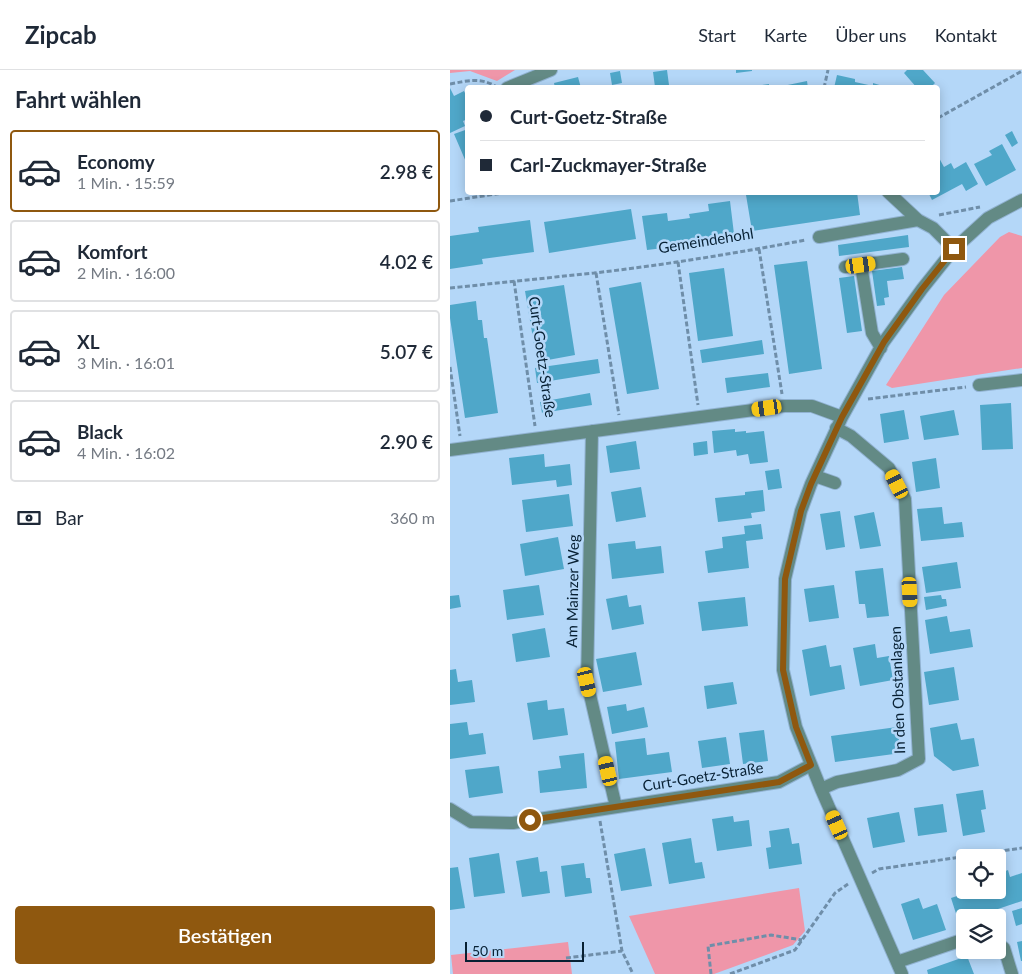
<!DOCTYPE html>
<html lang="de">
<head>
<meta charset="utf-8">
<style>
  :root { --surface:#fff; --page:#f2f2f3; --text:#1f2937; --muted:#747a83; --line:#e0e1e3; --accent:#8f580f }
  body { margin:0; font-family:Lato,sans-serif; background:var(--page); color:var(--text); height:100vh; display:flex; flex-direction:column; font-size:19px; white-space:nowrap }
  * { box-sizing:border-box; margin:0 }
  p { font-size:16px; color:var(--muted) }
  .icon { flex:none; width:28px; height:28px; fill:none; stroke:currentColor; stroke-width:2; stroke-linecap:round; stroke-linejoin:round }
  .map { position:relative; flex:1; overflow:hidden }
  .details { display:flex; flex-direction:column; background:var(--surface); width:450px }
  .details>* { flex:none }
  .banner { position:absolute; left:15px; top:15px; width:475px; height:110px; border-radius:5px; box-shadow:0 2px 12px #0003; display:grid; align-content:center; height:110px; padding:0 15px; background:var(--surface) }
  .tools { position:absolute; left:506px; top:779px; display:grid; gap:10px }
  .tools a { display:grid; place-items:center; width:50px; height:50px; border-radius:5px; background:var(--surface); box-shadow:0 2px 12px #0003; font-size:25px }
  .scale { position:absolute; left:15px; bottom:12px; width:119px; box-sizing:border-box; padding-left:5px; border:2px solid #072033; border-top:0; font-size:14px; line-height:18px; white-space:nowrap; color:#072033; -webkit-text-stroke:4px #b4d7f8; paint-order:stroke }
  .end { position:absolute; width:22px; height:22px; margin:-11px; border:6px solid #8f580f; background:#fff; box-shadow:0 0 0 2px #fff }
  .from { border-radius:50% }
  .car { position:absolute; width:15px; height:30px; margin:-15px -8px; border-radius:6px; box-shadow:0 0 4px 1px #0007; background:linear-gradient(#f5c518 24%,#345 0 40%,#f5c518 0 76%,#345 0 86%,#f5c518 0) }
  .banner b { display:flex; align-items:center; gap:18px; height:48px; font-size:19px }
  .banner b+b { border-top:1px solid var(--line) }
  .banner i { width:12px; height:12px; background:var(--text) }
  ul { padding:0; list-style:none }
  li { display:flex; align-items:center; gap:15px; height:82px; margin:0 10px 8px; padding:0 5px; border:2px solid var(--line); border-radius:5px }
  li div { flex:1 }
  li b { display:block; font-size:19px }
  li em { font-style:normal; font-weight:600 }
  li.selected { border-color:var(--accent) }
  li>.icon { width:45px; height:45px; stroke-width:1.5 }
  h2 { padding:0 15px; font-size:22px; line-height:60px }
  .pay { display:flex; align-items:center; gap:12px; height:55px; padding:0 15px; font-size:19px }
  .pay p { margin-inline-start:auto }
  .cta { display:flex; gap:10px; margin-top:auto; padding:10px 15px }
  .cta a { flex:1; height:58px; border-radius:5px; background:var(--accent); color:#fff; font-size:20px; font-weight:600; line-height:58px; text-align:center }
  header { display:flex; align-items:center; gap:30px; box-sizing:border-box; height:70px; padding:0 25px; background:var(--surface); border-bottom:1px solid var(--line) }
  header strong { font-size:24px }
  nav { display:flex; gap:28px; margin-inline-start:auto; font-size:18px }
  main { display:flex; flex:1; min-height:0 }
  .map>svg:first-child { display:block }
</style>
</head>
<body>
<header>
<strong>Zipcab</strong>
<nav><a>Start</a><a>Karte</a><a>Über uns</a><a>Kontakt</a></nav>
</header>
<main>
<section class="details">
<h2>Fahrt wählen</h2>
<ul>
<li class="selected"><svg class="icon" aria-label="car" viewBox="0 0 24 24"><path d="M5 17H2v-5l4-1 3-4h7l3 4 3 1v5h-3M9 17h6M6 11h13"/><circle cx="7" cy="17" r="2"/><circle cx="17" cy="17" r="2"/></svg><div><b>Economy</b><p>1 Min. · 15:59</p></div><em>2.98 €</em></li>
<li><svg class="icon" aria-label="car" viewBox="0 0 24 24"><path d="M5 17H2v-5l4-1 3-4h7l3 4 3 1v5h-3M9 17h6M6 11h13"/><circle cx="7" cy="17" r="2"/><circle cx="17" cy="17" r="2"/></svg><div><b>Komfort</b><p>2 Min. · 16:00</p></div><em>4.02 €</em></li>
<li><svg class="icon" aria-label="car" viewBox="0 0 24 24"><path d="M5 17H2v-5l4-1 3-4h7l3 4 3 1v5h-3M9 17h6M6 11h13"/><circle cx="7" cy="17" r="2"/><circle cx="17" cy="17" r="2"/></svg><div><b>XL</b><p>3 Min. · 16:01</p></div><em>5.07 €</em></li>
<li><svg class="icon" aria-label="car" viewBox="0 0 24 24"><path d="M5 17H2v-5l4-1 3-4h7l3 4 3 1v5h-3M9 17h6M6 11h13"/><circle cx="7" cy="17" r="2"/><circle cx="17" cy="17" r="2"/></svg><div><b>Black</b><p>4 Min. · 16:02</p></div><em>2.90 €</em></li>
</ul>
<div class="pay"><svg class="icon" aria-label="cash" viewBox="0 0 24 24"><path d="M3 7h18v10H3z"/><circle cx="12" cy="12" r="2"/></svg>Bar<p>360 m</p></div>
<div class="cta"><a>Bestätigen</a></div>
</section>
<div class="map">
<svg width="572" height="904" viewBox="0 0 572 904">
  <rect width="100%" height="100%" fill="#b4d7f8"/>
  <path fill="#ef96a9" d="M0 0H65L47 11 20 1 0 3Z
    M559 162 572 166V298L442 318 436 315 494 225 550 167Z
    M349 818 355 861 343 875 264 904H205L179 846Z
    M118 872 122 904H3L1 885Z"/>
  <path fill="#4fa7c9" d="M217 0 219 15 205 17 203 2Z
    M286 0H302V1L286 3Z
    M457 0H473L485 13 480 18H467L454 3Z
    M170 1 172 13 162 15 160 3Z
    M387 5 405 9V12L423 16V13L439 18H384Z
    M128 7 131 18H105L104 13Z
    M357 11 358 18H328V17Z
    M319 14V18H305V16Z
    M0 18 4 26 14 21 18 29V49L13 51 15 56 0 63Z
    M18 59V91L16 92 4 64Z
    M562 61 568 73 562 77 555 65Z
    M552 74 566 100 536 116 524 94 542 85 539 81Z
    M488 86 494 97 501 93 504 99 516 92 528 114 516 121 512 114 482 130 478 122H488Z
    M315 122H407L410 145 302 161 296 125Z
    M280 131 284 164 221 173 222 177 197 180 192 146 217 143 218 151 240 148 239 144 259 141 258 134Z
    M181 139 186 169 99 183 94 152Z
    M80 150 84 182 32 189 33 194 0 199V166L29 162 28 157Z
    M458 165 459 177 389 186 388 175Z
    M357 191 372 299 339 304 324 195Z
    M452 197 454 209 437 211 439 227 434 228 435 235 427 236 422 201Z
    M274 198 283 266 248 271 239 203Z
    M404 206 412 261 397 263 389 208Z
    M191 212 209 319 177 324 159 218Z
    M114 215 125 285 87 292 75 221Z
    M26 231 28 250H32L34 268H37L48 343 15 348 0 248V235Z
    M312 270 314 284 252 293 250 280Z
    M148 289 150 303 87 313 85 298Z
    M318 303 320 317 277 323 275 308Z
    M140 323 142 335 92 343 90 332Z
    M561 333 563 379 532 380 530 335Z
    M454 340 459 369 434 373 430 344Z
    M504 340 509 365 474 370 470 346Z
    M285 359V362L296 361V363L314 361 318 392 300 394 298 384 287 386 286 380 264 383 262 361Z
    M186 371 190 399 160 403 156 376Z
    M257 371 258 384 244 386 243 373Z
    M94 384 95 397 120 394 122 415 107 417 106 410 62 415 59 388Z
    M486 388 490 418 466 422 462 392Z
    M329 399 332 418 318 420 315 401Z
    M191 417 196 447 166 452 161 422Z
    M313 420 315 441 301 443 302 448 268 452 265 428 295 425V422Z
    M119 424 123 456 76 462 72 430Z
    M492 437 494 454 512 452 514 467 471 471 467 439Z
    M390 441 395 477 376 480 370 444Z
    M424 442 431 476 410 479 404 446Z
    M311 454 313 469 296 471 299 498 258 503 255 481 273 478 272 467 295 464 294 456Z
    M108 467 114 499 75 506 70 474Z
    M185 471 186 479 211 476 214 503 162 509 158 474Z
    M507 492 511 518 476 523 472 497Z
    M433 498 439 546 417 548 415 534H409L405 501Z
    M89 515 94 545 57 550 53 520Z
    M384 515 389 548 359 552 354 519Z
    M9 525 11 537 0 539V526Z
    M177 525 179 537 191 535 194 554 162 560 156 529Z
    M491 525 492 529H496L497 536 476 540 474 527Z
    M295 527 298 556 252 561 248 532Z
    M497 546 500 562 520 559 523 577 480 584 475 550Z
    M95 558 100 587 66 592 62 564Z
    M425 574 427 588 439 586 443 610 410 616 403 578Z
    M376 575 380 597 391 595 395 619 360 626 352 580Z
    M186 582 192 615 153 622 146 589Z
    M504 597 509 630 479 635 474 602Z
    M6 599 8 612 22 610 25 632 0 635V600Z
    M283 612 287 634 257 639 254 616Z
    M97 630 98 640 114 638 118 665 83 670 77 633Z
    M176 634 177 641 194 637 198 657 162 664 157 637Z
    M17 652 19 665 33 663 36 684 0 689V654Z
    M507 653 511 670 524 668 529 696 503 701 484 686 480 658Z
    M447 657 451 683 385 692 381 666Z
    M314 660 318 691 293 694 289 663Z
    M276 667 280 694 252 698 248 671Z
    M195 668 197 685 219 682 222 702 169 709 165 672Z
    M134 683 137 718 90 723 88 701 111 698 109 686Z
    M49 696 53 723 19 728 15 700Z
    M533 720 536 739 531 740 535 762 513 766 506 724Z
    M493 734 497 762 468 766 464 738Z
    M449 742 455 772 423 778 417 748Z
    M283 746 284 752 299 750 302 776 267 781 262 749Z
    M339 758 342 774 349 773 352 794 319 799 316 778 321 777 319 761Z
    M241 768 245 793 252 792 255 808 219 814 212 773Z
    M195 778 202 816 171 821 164 784Z
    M49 783 55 823 24 827 19 788Z
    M88 787 90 802 97 801 100 823 72 827 66 791Z
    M134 793 136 808H140L142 823 115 827 111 796Z
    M8 797 15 838 0 840V798Z
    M558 800 560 807 572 803V831L542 841 543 845 537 848H515V855L510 856 501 828 525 820H546L548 824 553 822 548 804Z
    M469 828 473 839 487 834 496 860 463 870 451 834Z
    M572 838V854L566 856 562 841Z
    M572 871V891H571L567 872Z
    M517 886 524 904H478L477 900Z"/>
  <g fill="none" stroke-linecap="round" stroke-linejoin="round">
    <g stroke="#91b2d1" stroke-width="14">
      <path id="minor" d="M57 18 101 0
        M438 122 468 150 483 158 504 179
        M369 167 468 150
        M411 195 422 263 431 278
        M395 197 453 189
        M529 315 572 310
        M142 361 137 612 166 737
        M0 380 334 336H362L392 347
        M365 406 385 413
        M371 719 387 712 448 700 469 689 455 429 439 398 401 366 386 358
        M0 739 21 752 63 753 329 712 361 695
        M548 874 554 878 562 904
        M447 892 515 869
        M452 904 371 719 346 657 333 600 335 509 351 441 361 414 392 347 433 273 472 219 504 179 538 148 572 130"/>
    </g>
    <path stroke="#6f8ea9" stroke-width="3" stroke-dasharray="5 2.5" stroke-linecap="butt" d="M0 14C17 11 30 7 45 16
      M374 18 378 0
      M488 48 572 1
      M0 131 59 122
      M489 145 530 137
      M309 179 332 324
      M228 192 248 335
      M146 203 169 345
      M64 211 85 356
      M0 218C48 213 96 208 144 203 215 195 286 183 356 170
      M0 297 10 366
      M418 329 516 317
      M150 751 172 881 183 904
      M422 803 429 799 572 778
      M116 888 172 881
      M261 904 258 876 321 865 352 870
      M280 904 345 880 385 823 398 814"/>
    <use href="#minor" stroke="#638a85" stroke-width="12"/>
  </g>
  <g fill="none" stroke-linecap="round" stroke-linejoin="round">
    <path stroke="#8f580f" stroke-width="6" d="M80 750 329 712 361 695 346 657 333 600 335 509 351 441 361 414 392 347 434 272 472 219 504 179"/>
  </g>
  <g text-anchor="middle" stroke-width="5" stroke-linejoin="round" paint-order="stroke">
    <g font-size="15" fill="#072033" stroke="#b4d7f8">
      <text transform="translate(256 171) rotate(-9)" y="5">Gemeindehohl</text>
      <text transform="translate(92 287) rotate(82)" y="5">Curt-Goetz-Straße</text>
      <text transform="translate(123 521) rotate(-89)" y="5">Am Mainzer Weg</text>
      <text transform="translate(448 620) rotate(-92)" y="5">In den Obstanlagen</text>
      <text transform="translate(253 707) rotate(-9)" y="5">Curt-Goetz-Straße</text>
    </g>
  </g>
</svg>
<div class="tools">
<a><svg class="icon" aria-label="locate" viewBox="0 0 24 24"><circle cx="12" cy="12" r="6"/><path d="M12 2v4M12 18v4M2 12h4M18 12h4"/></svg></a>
<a><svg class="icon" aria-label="layers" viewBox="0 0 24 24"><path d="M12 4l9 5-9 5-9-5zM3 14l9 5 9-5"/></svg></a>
</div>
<div class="scale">50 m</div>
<i class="end from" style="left:80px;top:750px"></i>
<i class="end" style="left:504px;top:179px"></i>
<i class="car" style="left:411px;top:195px;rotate:82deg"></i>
<i class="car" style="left:317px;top:338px;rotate:262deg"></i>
<i class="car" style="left:447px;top:414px;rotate:333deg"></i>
<i class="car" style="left:460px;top:522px;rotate:177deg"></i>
<i class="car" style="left:137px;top:612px;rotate:167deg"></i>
<i class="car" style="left:158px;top:701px;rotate:347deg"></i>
<i class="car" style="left:387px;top:755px;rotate:336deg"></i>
<div class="banner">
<b><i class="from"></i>Curt-Goetz-Straße</b>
<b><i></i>Carl-Zuckmayer-Straße</b>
</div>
</div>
</main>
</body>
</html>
